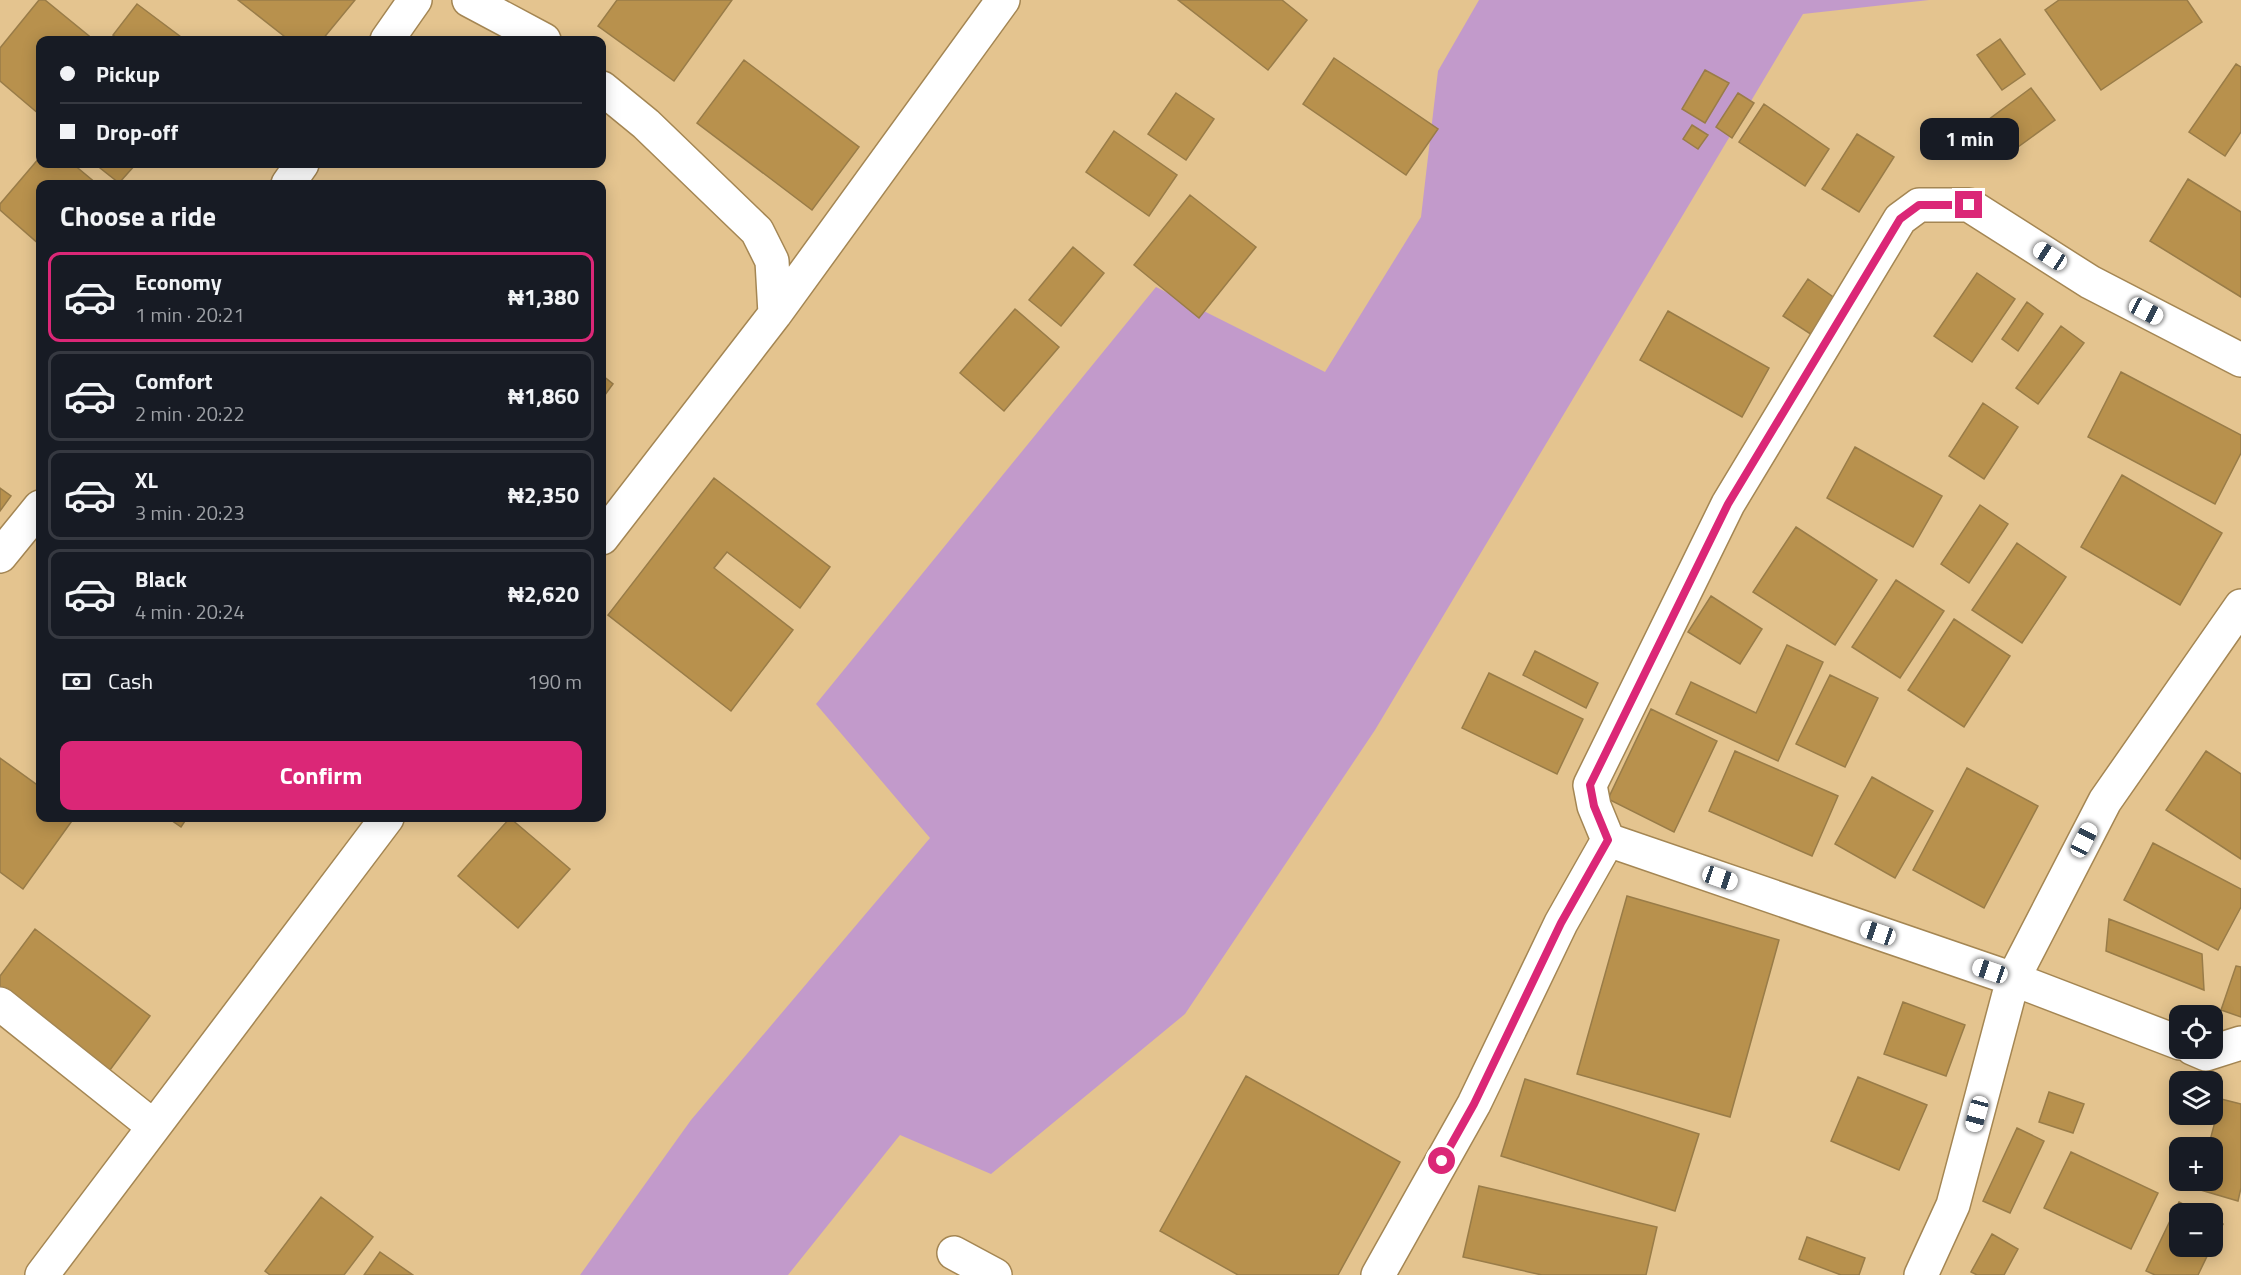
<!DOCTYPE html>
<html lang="en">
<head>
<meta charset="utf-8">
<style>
  :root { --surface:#171b24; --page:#242831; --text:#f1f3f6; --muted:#9ea1a6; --line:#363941; --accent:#db2777 }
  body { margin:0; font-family:"Titillium Web",sans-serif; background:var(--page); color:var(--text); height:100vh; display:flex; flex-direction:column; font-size:22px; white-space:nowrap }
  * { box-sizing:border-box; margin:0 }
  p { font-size:20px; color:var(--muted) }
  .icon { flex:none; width:33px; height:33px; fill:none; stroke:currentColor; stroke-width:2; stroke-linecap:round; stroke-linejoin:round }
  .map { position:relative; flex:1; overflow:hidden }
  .drawer { position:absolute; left:36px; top:180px; width:570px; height:642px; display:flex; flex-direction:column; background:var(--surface); border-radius:12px; box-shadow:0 3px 15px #0003 }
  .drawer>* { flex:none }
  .guide { position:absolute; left:36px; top:36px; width:570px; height:132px; border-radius:12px; box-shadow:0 3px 15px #0003; display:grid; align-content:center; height:132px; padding:0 24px; background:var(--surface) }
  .tools { position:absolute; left:2169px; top:1005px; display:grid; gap:12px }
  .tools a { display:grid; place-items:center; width:54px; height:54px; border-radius:12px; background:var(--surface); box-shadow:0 3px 15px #0003; font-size:30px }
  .end { position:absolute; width:27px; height:27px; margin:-14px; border:8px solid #db2777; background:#fff; box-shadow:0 0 0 3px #fff }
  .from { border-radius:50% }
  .bubble { position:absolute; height:42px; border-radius:12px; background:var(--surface); box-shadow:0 3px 15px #0003; font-size:20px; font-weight:700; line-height:42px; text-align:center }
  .car { position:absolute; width:18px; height:36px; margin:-18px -9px; border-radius:8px; box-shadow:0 0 4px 2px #0007; background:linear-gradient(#fff 24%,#345 0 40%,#fff 0 76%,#345 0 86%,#fff 0) }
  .guide b { display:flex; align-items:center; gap:21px; height:57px; font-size:22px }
  .guide b+b { border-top:2px solid var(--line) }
  .guide i { width:15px; height:15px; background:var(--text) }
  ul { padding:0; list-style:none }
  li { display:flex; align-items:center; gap:18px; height:90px; margin:0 12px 9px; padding:0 12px; border:3px solid var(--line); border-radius:12px }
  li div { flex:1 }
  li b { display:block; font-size:22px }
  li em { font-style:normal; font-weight:700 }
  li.selected { border-color:var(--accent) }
  li>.icon { width:54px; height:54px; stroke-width:1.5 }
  h2 { padding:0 24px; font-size:27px; line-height:72px }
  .pay { display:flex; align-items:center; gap:15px; height:66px; padding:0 24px; font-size:22px }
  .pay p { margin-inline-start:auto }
  .action { display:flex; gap:12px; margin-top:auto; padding:12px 24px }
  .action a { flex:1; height:69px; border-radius:12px; background:var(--accent); color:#fff; font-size:24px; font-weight:700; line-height:69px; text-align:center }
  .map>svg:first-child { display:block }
</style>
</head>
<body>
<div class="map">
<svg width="2241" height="1275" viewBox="0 0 2241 1275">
  <rect width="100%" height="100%" fill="#e4c48f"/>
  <path fill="#c29acb" d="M1479 0H1929L1803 14 1375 730 1185 1014 991 1174 900 1135 788 1275H580L691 1120 930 838 816 704 1156 287 1325 372 1421 217 1438 71Z"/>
  <path fill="#b8914d" stroke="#997c48" stroke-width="1.5" d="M39 0H45L94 40H40V115L0 81V48Z
    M238 0H355L322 40H289Z
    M617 0H732L674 81 598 26Z
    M1178 0H1282L1307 20 1268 70Z
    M2059 0H2187L2202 22 2101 90 2045 10Z
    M137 4 185 40H120L113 35Z
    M2000 39 2025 74 2002 90 1977 55Z
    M1334 58 1438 129 1406 175 1303 104Z
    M744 60 859 147 812 210 697 123Z
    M2236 64 2241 67V132L2225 156 2189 132Z
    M1705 70 1729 83 1705 123 1682 109Z
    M2031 88 2055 120 2007 155 1984 123Z
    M1176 93 1214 119 1186 160 1148 134Z
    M1738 93 1754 103 1732 138 1716 127Z
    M1764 104 1829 149 1805 186 1739 142Z
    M1692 125 1708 135 1698 149 1683 139Z
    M1114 131 1177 175 1149 216 1086 172Z
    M1857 134 1894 157 1859 212 1822 189Z
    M40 157V164H73L97 184H40V245L0 210V204Z
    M95 164H136L119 183Z
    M2188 179 2241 212V297L2150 241Z
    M1190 195 1256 247 1199 318 1134 265Z
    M1073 247 1104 273 1061 326 1029 300Z
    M1977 273 2015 299 1972 362 1934 336Z
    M1808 279 1836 299 1812 335 1783 316Z
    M2027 302 2043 314 2018 351 2002 339Z
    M1015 309 1059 347 1004 411 960 373Z
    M1668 311 1769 368 1742 417 1640 360Z
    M2061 326 2084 343 2038 404 2016 388Z
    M2121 372 2241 435V453L2215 504 2088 437Z
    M602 375 613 384 602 399Z
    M1983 403 2018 427 1984 479 1949 456Z
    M1855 447 1942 496 1913 547 1827 498Z
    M2122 475 2222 533 2180 605 2081 547Z
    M714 478 830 567 800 608 727 552 714 568 793 630 731 711 608 615Z
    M0 488 11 496 0 511Z
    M1980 505 2008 524 1969 583 1941 564Z
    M1796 527 1877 580 1835 645 1753 592Z
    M2017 543 2066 577 2022 643 1972 610Z
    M1896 580 1944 611 1900 678 1852 647Z
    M1711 596 1762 629 1740 664 1688 632Z
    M1954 619 2010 656 1964 727 1908 690Z
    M1787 645 1823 662 1778 761 1676 714 1691 682 1756 713Z
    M1535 651 1598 683 1586 708 1523 675Z
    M1489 673 1583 719 1557 774 1462 728Z
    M1830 675 1878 698 1845 767 1796 744Z
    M1651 709 1717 741 1674 832 1608 799Z
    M1735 751 1838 796 1812 856 1709 811Z
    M2206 751 2241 774V859L2166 810Z
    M0 758 40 787V818H74L23 889 0 872Z
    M1967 768 2038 806 1984 908 1913 870Z
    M1872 777 1933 811 1895 878 1835 844Z
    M168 818H187L181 827Z
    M510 818 570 869 518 928 458 876Z
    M2153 843 2241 889V907L2218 950 2124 900Z
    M1627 896 1779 940 1730 1117 1577 1074Z
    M2109 919 2202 954 2204 990 2106 951Z
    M35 929 150 1016 107 1074 0 995V976Z
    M2236 966 2241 967V1017L2221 1010Z
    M1903 1002 1965 1025 1946 1076 1884 1054Z
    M1246 1076 1400 1162 1338 1275H1238L1160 1231Z
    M1858 1077 1927 1105 1899 1170 1831 1141Z
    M1525 1079 1699 1134 1675 1211 1501 1156Z
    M2049 1092 2084 1104 2073 1133 2039 1122Z
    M2221 1099 2241 1104V1188L2238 1201 2197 1189 2199 1180H2212V1148H2208Z
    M2017 1128 2044 1141 2010 1213 1983 1201Z
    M2071 1152 2158 1193 2131 1249 2044 1208Z
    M1479 1186 1657 1227 1646 1275H1542L1463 1257Z
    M321 1197 373 1237 344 1275H270L265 1271Z
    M2179 1202 2202 1214H2180V1246H2212L2198 1275H2155L2146 1271Z
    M2212 1219 2223 1224 2212 1246Z
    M1992 1234 2018 1249 2004 1275H1977L1971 1272Z
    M1807 1237 1865 1258 1859 1275H1841L1799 1259Z
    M380 1252 413 1275H364Z"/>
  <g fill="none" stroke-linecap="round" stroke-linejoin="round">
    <g stroke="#a48653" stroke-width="36">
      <path id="street" d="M469 0 544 40
        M387 40 415 0
        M602 88 646 124 757 231 772 261 775 314
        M288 184 302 164
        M602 538 775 314 1003 0
        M0 556 40 507
        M0 1004 153 1126
        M2180 1043 2013 979 1608 840 1594 806 1590 785 1728 504 1900 219 1919 205H1969L2090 282 2241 360
        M2192 1048 2206 1054 2241 1043
        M954 1253 995 1275
        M42 1275 387 818
        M1378 1275 1474 1104 1561 923 1608 840
        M1921 1275 1953 1205 2013 979 2105 801 2241 606"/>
    </g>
    <use href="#street" stroke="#fff" stroke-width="33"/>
  </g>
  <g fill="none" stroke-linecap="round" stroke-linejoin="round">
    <path stroke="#db2777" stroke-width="8" d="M1442 1161 1474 1104 1561 923 1608 840 1594 806 1590 785 1728 504 1900 219 1919 205H1969"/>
  </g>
</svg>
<div class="tools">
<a><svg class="icon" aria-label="locate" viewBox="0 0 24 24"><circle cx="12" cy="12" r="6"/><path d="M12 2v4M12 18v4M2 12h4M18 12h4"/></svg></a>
<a><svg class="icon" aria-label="layers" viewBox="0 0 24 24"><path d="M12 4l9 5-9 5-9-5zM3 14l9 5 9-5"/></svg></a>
<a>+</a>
<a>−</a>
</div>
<i class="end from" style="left:1442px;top:1161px"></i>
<i class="end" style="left:1969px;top:205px"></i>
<div class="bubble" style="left:1920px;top:118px;width:99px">1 min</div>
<i class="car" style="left:2050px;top:256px;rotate:303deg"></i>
<i class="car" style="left:2146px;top:311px;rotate:118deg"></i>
<i class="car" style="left:2084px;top:840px;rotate:27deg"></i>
<i class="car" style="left:1720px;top:878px;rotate:109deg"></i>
<i class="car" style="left:1878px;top:933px;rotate:289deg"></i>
<i class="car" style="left:1990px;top:971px;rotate:289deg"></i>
<i class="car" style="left:1977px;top:1114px;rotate:195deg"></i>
<div class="guide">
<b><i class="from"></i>Pickup</b>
<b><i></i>Drop-off</b>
</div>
<section class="drawer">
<h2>Choose a ride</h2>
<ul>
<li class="selected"><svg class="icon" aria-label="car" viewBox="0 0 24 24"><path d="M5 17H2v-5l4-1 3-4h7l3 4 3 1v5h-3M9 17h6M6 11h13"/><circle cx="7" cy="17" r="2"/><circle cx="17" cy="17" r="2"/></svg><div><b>Economy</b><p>1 min · 20:21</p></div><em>₦1,380</em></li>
<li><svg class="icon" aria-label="car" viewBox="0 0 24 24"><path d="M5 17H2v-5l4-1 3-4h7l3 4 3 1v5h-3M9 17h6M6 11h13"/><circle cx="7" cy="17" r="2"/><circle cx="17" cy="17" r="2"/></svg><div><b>Comfort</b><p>2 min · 20:22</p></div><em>₦1,860</em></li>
<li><svg class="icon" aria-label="car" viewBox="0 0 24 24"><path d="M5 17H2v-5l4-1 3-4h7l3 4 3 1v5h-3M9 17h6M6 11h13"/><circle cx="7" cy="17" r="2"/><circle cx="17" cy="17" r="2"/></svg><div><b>XL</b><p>3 min · 20:23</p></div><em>₦2,350</em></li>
<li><svg class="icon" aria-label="car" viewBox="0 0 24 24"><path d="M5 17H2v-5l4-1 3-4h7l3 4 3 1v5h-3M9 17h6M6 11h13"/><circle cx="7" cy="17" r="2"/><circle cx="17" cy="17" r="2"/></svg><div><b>Black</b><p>4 min · 20:24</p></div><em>₦2,620</em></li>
</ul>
<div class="pay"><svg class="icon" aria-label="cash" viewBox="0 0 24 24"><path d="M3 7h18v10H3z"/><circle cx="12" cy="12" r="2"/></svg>Cash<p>190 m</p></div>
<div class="action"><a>Confirm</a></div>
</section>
</div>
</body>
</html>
